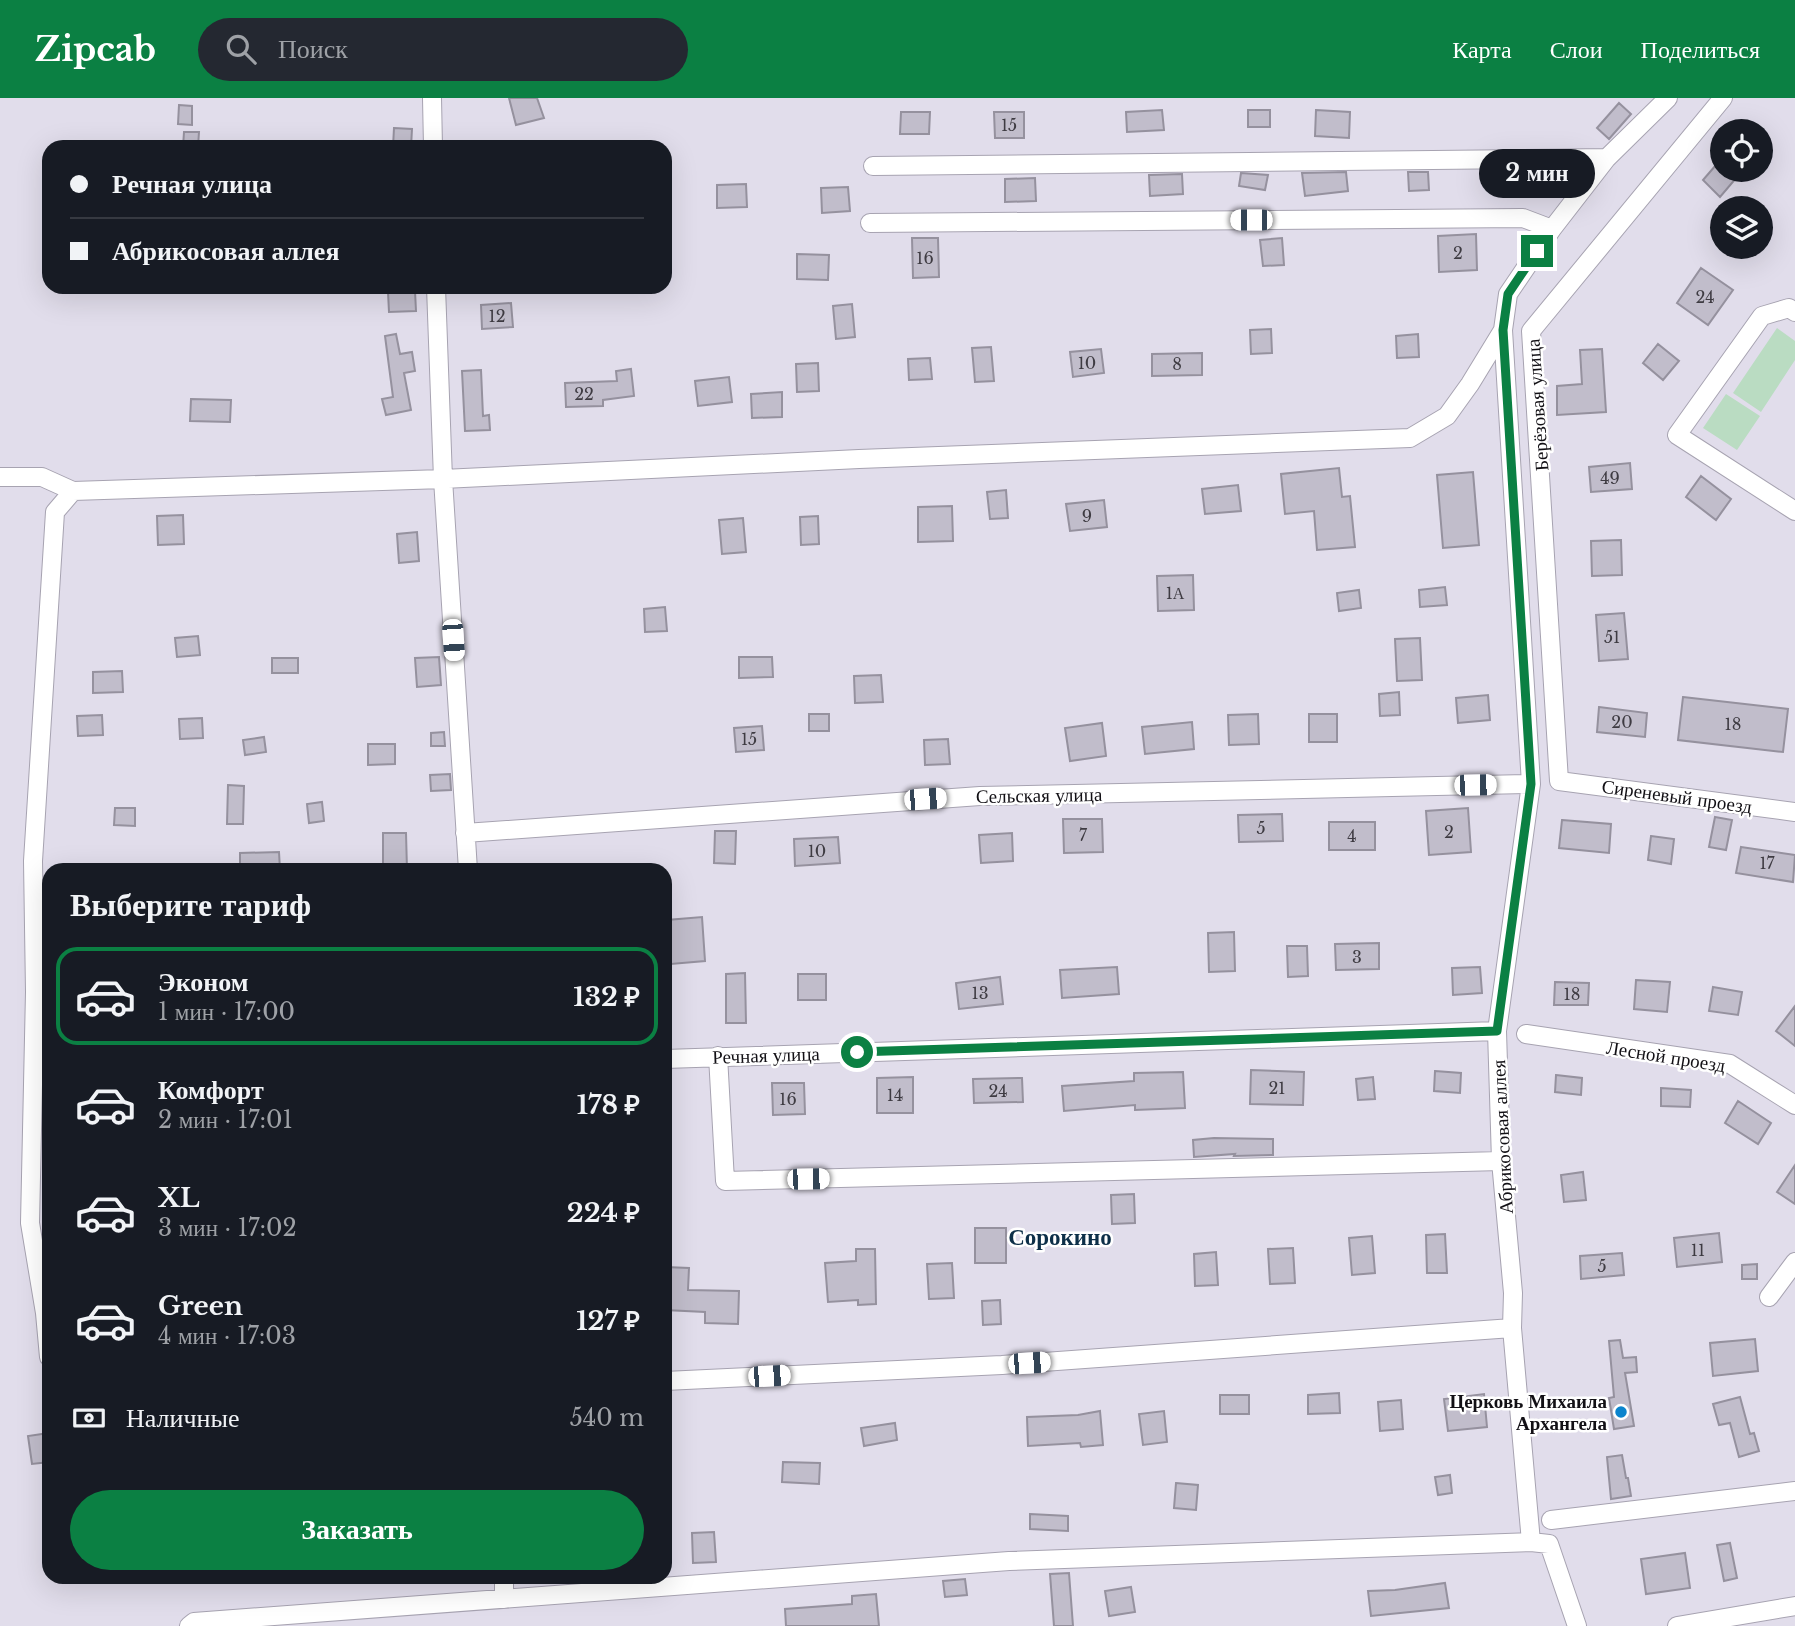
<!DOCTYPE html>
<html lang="ru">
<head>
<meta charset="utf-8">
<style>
  :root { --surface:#171b24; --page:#242831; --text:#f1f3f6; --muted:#9ea1a6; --line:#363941; --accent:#0b8043 }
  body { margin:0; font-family:"Libre Baskerville",serif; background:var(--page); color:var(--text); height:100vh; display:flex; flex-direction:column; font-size:26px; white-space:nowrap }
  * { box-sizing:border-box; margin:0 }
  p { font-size:23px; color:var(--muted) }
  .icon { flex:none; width:38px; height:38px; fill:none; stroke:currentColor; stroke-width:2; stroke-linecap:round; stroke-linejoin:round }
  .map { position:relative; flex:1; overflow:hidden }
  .drawer { position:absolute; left:42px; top:765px; width:630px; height:721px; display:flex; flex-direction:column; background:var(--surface); border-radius:21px; box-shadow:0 7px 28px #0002 }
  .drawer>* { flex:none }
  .guide { position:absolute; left:42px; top:42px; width:630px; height:154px; border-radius:21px; box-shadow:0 7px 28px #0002; display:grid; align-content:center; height:154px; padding:0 28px; background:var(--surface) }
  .tools { position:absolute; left:1710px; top:21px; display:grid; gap:14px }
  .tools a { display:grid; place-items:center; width:63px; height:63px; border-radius:50%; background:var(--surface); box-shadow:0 7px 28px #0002; font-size:35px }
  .end { position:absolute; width:32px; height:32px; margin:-16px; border:9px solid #0b8043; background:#fff; box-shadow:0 0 0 4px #fff }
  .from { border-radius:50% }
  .bubble { position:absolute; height:49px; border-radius:24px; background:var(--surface); box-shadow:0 7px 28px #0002; font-size:23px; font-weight:800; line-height:49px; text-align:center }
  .car { position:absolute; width:21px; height:42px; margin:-21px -10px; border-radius:9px; box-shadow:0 0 5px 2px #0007; background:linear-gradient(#fff 24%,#345 0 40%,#fff 0 76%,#345 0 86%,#fff 0) }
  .guide b { display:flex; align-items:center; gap:24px; height:66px; font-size:26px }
  .guide b+b { border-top:2px solid var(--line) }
  .guide i { width:18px; height:18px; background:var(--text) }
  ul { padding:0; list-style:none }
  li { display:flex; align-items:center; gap:21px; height:98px; margin:0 14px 10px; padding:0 14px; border:4px solid transparent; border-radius:21px }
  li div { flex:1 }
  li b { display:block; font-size:26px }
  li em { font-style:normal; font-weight:800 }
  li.current { border-color:var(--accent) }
  li>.icon { width:63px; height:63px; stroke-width:1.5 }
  h2 { padding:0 28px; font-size:32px; line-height:84px }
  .pay { display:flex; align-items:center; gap:18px; height:77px; padding:0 28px; font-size:26px }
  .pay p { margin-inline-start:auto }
  .button { display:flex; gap:14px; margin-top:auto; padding:14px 28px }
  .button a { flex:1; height:80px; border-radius:42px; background:var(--accent); color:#fff; font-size:28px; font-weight:800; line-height:80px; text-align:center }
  header { display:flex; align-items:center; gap:42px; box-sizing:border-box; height:98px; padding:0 35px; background:var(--accent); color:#fff }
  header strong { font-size:33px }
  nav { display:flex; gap:38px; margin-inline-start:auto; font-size:24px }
  .search { width:490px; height:63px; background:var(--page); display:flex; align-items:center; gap:18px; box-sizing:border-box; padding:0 24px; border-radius:38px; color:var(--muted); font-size:26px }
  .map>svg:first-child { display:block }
</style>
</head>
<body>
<header>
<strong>Zipcab</strong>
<div class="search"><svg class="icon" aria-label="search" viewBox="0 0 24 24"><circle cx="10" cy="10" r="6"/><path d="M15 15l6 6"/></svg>Поиск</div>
<nav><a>Карта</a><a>Слои</a><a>Поделиться</a></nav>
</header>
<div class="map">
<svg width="1795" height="1528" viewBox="0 0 1795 1528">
  <rect width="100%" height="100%" fill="#e1ddeb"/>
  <path fill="#badcc2" d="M1777 230 1795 243V262L1761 314 1733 295Z
    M1726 296 1760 318 1737 352 1703 330Z"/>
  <path fill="#c1bdcb" stroke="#95919e" stroke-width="2" d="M509 0H537L544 20 516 27Z
    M1619 5 1631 16 1609 41 1597 30Z
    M179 7 192 8V27L178 26Z
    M1162 12 1164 32 1127 34 1126 14Z
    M1248 12H1270V29H1248Z
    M1316 12 1350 14 1349 40 1315 38Z
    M901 14H930L929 36H900Z
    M994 14H1024V40H995Z
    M394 30 412 31 411 49H393Z
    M184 34H199L198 49H183Z
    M1722 60V72H1743L1720 99 1703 82Z
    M1346 74 1348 93 1305 98 1302 75Z
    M1408 74H1428L1429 92 1409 93Z
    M1241 75 1268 77 1265 92 1239 88Z
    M1520 75 1547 76V91H1519Z
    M1182 76 1183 96 1150 98 1149 77Z
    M1035 80 1036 103 1005 104V81Z
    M746 86 747 109 717 110V87Z
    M848 89 850 113 822 115 821 90Z
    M1476 136 1477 172 1439 174 1438 138Z
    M912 140H938L939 179 913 180Z
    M1282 140 1284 167 1263 168 1260 142Z
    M797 156 829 157 828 182 797 181Z
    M1701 170 1733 192 1708 227 1677 205Z
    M415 193 416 213 389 214 388 194Z
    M511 205 513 229 482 231 481 207Z
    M852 206 855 239 836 241 833 208Z
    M1271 231 1272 255 1251 256 1250 232Z
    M396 236 400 256 412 254 415 273 404 275 411 312 386 317 382 301 393 299 385 238Z
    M1418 236 1419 259 1397 260 1396 238Z
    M1658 246 1679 263 1663 282 1643 265Z
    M991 249 994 283 975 284 972 250Z
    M1101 251 1104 275 1073 279 1070 254Z
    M1602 251 1606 314 1557 317V288L1582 286 1580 252Z
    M1202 255V277L1152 278V256Z
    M930 260 932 281 909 282 908 261Z
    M818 265 819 293 797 294 796 266Z
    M631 271 634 298 603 302V308L566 309 565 285 617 283 616 273Z
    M481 272 483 318 489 317 490 332 465 333 462 273Z
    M729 279 732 304 698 308 695 283Z
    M782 294V319L752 320 751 296Z
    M191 301 231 302 230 324 190 323Z
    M1630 365 1632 391 1591 394 1589 369Z
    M1339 370 1342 399 1350 398 1355 449 1317 452 1314 413 1285 416 1281 376Z
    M1473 374 1479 447 1443 450 1437 377Z
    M1701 378 1731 401 1716 422 1686 399Z
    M1238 387 1241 413 1205 416 1202 391Z
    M1006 392 1008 420 990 421 987 394Z
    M1104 402 1107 429 1070 433 1066 406Z
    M952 408 953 443 918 444V409Z
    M183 417 184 446 158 447 157 418Z
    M818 418 819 446 801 447 800 419Z
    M743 420 746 454 722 456 719 422Z
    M417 434 419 463 399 465 397 436Z
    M1621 442 1622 477 1592 478 1591 443Z
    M1193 477 1194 512 1158 513 1157 478Z
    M1445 489 1447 507 1420 509 1419 492Z
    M1359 492 1361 510 1339 513 1337 495Z
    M665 509 667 533 645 534 644 511Z
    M1624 515 1628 561 1599 563 1596 517Z
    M198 538 200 557 177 559 175 540Z
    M1420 540 1422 582 1397 583 1395 541Z
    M439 559 441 587 417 589 415 560Z
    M739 559H772L773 579 739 580Z
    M272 560H298V575H272Z
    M122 573 123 594 93 595V574Z
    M881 577 883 604 855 605 854 578Z
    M1399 594 1400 617 1380 618 1379 596Z
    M1488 597 1490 622 1458 625 1456 600Z
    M1683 599 1788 611 1783 654 1678 642Z
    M1599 609 1647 615 1645 639 1597 634Z
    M809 616H829V633H809Z
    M1258 616 1259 646 1229 647 1228 617Z
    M1309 616H1337V644H1309Z
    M102 617 103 637 78 638 77 618Z
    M202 620 203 640 180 641 179 621Z
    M1192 624 1194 651 1145 656 1142 629Z
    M1102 625 1106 658 1070 663 1065 630Z
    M762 628 764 652 736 654 734 630Z
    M444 634 445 648H431V635Z
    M264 639 266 654 245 657 243 642Z
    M948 641 950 666 925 667 924 642Z
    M368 646H395V666L368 667Z
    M450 676 451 692 431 693 430 677Z
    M228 687 244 688 243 726H227Z
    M322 704 324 723 309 725 307 706Z
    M115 710H135V728L114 727Z
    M1468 710 1471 754 1429 757 1426 713Z
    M1282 716 1283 743 1239 744 1238 717Z
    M1715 719 1732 722 1726 752 1709 749Z
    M1063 721H1102L1103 754 1064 755Z
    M1562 722 1611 726 1609 755 1559 750Z
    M1329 724H1375V752H1329Z
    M715 733H736L735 766 714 765Z
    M383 735H406L407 772H383Z
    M1012 735 1013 763 981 765 979 737Z
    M1651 738 1674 741 1671 766 1648 762Z
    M838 739 840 765 795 768 794 741Z
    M1741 749 1795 757 1793 784 1736 775Z
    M279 754 280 772H240V755Z
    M702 819 705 863 671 866 667 822Z
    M1234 834 1235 873 1209 874 1208 835Z
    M1379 845V871L1336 872 1335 846Z
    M1287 848H1307L1308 878 1288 879Z
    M1117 869 1119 896 1062 900 1060 872Z
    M1480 869 1482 895 1453 897 1452 870Z
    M745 875 746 925H726V876Z
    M798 876H826V902H798Z
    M1000 879 1003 906 959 911 956 885Z
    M1636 882 1670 884 1667 914 1634 911Z
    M1555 884 1589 885 1588 907H1554Z
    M1713 889 1742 894 1738 917 1709 913Z
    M1795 908V948L1776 933Z
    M1251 972 1304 974 1303 1007 1250 1006Z
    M1435 973 1461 975 1460 995 1434 993Z
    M1183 974 1185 1010 1135 1012V1007L1064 1013 1062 988 1134 983V975Z
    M1556 977 1582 980 1581 997 1555 994Z
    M913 979V1015H877V980Z
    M1373 979 1375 1001 1358 1002 1356 981Z
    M1022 980 1023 1004 974 1005 973 981Z
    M772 985H804L805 1016 773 1017Z
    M1661 990 1691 992 1690 1009 1661 1008Z
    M1738 1003 1771 1025 1758 1046 1725 1025Z
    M1214 1040 1273 1041V1057L1234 1058 1235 1056 1194 1059 1193 1042Z
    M1795 1067V1106L1777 1094Z
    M1583 1074 1586 1102 1564 1104 1561 1077Z
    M1134 1096 1135 1125 1112 1126 1111 1097Z
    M975 1130H1006V1165H975Z
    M1719 1135 1722 1164 1677 1169 1674 1140Z
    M1445 1136 1447 1175H1427L1426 1137Z
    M1372 1138 1375 1175 1352 1177 1349 1140Z
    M1293 1150 1295 1185 1270 1186 1268 1151Z
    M856 1151H875L876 1206 858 1207V1202L828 1204 825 1165 856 1163Z
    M1216 1154 1218 1187 1195 1188 1194 1156Z
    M1622 1155 1624 1177 1581 1181 1580 1158Z
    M952 1165 954 1200 929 1201 927 1166Z
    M1757 1166V1181H1742V1167Z
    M665 1169 689 1170 688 1192 739 1193 738 1226 705 1225V1214L665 1212Z
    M1000 1202 1001 1226 983 1227 982 1203Z
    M1755 1241 1758 1273 1713 1278 1710 1245Z
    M1620 1242 1623 1260 1636 1259 1637 1274 1625 1275 1634 1328 1614 1331 1609 1300 1614 1299 1609 1243Z
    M1339 1295 1340 1315 1308 1316V1297Z
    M1484 1296 1487 1329 1448 1333 1444 1301Z
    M1220 1297H1249V1316H1220Z
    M1740 1299 1750 1336 1754 1335 1759 1353 1739 1359 1730 1325 1719 1327 1713 1306Z
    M1401 1302 1403 1331 1380 1333 1378 1304Z
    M1100 1313 1103 1347 1081 1349 1080 1345 1028 1348 1027 1319 1078 1317Z
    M1164 1313 1167 1344 1143 1347 1139 1316Z
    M895 1325 897 1342 864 1348 861 1330Z
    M49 1335V1364L32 1366 28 1338Z
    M1622 1357 1626 1380H1628L1631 1398 1611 1401 1607 1359Z
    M783 1364 820 1365 819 1386 782 1384Z
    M1450 1377 1452 1395 1438 1397 1435 1379Z
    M1176 1385 1198 1387 1196 1412 1174 1410Z
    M1030 1416 1068 1418V1433L1030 1431Z
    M714 1434 716 1464 693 1465 692 1435Z
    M1730 1445 1737 1480 1724 1483 1717 1447Z
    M1685 1455 1690 1490 1646 1496 1641 1461Z
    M1069 1475 1073 1528H1054L1050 1476Z
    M965 1481 967 1497 945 1499 943 1483Z
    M1445 1485 1449 1510 1371 1518 1368 1493 1395 1492Z
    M1131 1489 1135 1514 1109 1518 1105 1493Z
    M876 1496 879 1528H786L785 1511 852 1506V1498Z"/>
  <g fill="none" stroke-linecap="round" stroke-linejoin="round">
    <g stroke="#a7a3b1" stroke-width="20">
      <path id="street" d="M432 0 433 49
        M1723 0 1531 233 1559 683 1795 714
        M873 68 1607 60
        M870 125 1523 120 1552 131
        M436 189 443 381 468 772
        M1795 214 1789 210 1762 218 1677 337 1795 413
        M0 379H42L73 393
        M465 735 980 698 1531 686
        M1526 936 1730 966 1795 1007
        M718 958 725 1083 1501 1063
        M665 961 1497 933
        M1769 1199 1795 1164
        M49 1259 45 1215 30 1125 35 894 33 763 55 414 73 393 443 381 859 361 1410 340 1447 318 1470 286 1503 232
        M665 1283 1002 1267 1512 1230
        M1551 1422 1795 1393
        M504 1479V1501
        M189 1528 194 1524 1009 1463 1531 1444
        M1577 1528 1549 1446 1531 1444 1512 1230 1513 1195 1501 1063 1497 933 1531 686 1503 232 1508 196 1552 131 1607 60 1668 0
        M1677 1528 1795 1508"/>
    </g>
    <use href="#street" stroke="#fff" stroke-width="18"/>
  </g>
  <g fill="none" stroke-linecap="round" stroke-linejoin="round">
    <path stroke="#0b8043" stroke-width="9" d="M857 954 1497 933 1531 686 1503 232 1508 196 1537 153"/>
  </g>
  <circle fill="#0b84cd" stroke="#fff" stroke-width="2.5" cx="1621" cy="1314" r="7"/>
  <g text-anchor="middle" stroke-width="5" stroke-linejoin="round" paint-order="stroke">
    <g font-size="16" fill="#3e3b42">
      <text x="1009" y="33">15</text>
      <text x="1458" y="161">2</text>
      <text x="925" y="166">16</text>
      <text x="1705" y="205">24</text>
      <text x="497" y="224">12</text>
      <text x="1087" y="271">10</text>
      <text x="1177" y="272">8</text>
      <text x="584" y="302">22</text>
      <text x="1610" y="386">49</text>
      <text x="1087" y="424">9</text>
      <text x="1175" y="501">1А</text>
      <text x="1612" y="545">51</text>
      <text x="1622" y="630">20</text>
      <text x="1733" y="632">18</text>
      <text x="749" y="647">15</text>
      <text x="1261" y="736">5</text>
      <text x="1449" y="740">2</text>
      <text x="1083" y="743">7</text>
      <text x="1352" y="744">4</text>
      <text x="817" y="759">10</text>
      <text x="1767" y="771">17</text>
      <text x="1357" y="865">3</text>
      <text x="980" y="901">13</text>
      <text x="1572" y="902">18</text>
      <text x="1277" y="996">21</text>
      <text x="998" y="999">24</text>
      <text x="895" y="1003">14</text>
      <text x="788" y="1007">16</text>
      <text x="1698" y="1158">11</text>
      <text x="1602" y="1174">5</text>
    </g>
    <g font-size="19" fill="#121015" stroke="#fff">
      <text transform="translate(1537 307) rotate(-94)" y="7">Берёзовая улица</text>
      <text transform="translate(1039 697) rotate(-1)" y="7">Сельская улица</text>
      <text transform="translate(1677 698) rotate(8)" y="7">Сиреневый проезд</text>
      <text transform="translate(766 957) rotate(-2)" y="7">Речная улица</text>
      <text transform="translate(1666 958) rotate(9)" y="7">Лесной проезд</text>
      <text transform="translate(1502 1039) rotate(-93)" y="7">Абрикосовая аллея</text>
    </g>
    <g font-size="19" font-weight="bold" fill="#121015" stroke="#fff" text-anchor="end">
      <text x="1607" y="1310">Церковь Михаила<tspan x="1607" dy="22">Архангела</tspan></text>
    </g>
    <g font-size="23" font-weight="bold" fill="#0d2f48" stroke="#fff">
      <text x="1060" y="1147">Сорокино</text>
    </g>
  </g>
</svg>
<div class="tools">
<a><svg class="icon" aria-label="locate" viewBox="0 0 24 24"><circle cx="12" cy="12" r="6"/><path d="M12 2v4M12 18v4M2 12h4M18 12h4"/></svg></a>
<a><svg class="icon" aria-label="layers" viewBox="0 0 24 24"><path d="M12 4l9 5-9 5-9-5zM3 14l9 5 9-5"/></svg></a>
</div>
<i class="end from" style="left:857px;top:954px"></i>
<i class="end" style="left:1537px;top:153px"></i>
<div class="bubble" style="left:1479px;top:51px;width:116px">2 мин</div>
<i class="car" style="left:1251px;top:122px;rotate:270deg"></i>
<i class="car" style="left:453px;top:542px;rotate:176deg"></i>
<i class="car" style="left:1475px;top:687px;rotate:89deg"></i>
<i class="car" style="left:925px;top:701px;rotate:86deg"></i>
<i class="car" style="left:808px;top:1081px;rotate:89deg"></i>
<i class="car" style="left:1029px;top:1265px;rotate:86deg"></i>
<i class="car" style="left:769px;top:1278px;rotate:87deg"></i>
<div class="guide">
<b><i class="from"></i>Речная улица</b>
<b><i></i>Абрикосовая аллея</b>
</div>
<section class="drawer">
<h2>Выберите тариф</h2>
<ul>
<li class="current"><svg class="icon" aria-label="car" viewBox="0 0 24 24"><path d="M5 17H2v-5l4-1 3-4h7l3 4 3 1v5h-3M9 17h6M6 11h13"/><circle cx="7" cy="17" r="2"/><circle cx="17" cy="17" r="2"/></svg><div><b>Эконом</b><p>1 мин · 17:00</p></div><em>132 ₽</em></li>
<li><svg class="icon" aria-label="car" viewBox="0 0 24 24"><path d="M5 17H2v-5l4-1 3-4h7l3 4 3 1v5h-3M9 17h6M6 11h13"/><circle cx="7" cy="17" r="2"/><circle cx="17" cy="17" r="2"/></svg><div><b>Комфорт</b><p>2 мин · 17:01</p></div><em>178 ₽</em></li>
<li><svg class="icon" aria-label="car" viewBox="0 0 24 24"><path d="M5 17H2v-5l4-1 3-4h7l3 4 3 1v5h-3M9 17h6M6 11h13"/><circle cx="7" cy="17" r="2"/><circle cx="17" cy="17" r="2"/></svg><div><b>XL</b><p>3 мин · 17:02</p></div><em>224 ₽</em></li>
<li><svg class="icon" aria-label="car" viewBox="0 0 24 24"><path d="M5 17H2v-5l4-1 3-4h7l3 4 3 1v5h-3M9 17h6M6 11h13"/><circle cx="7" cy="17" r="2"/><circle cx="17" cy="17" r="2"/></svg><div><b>Green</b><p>4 мин · 17:03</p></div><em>127 ₽</em></li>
</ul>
<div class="pay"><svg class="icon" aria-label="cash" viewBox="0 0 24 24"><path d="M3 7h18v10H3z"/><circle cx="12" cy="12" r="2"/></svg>Наличные<p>540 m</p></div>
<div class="button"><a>Заказать</a></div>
</section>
</div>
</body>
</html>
